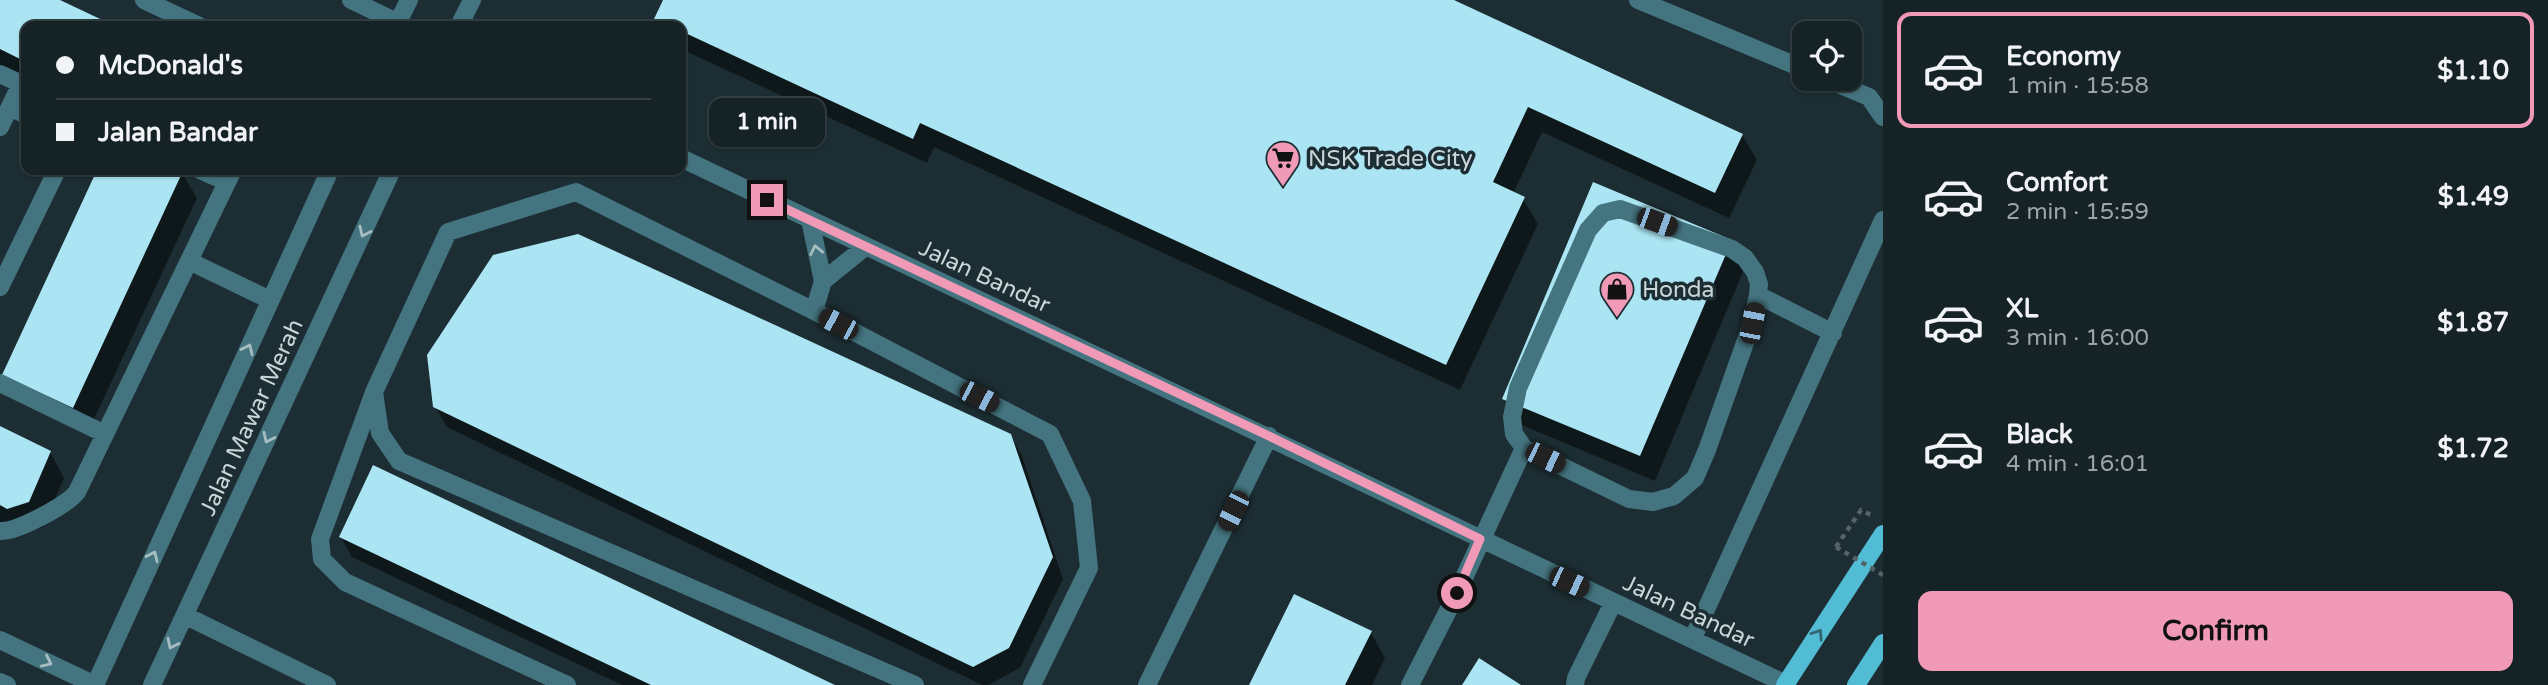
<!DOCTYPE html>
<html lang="en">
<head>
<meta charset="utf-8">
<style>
  :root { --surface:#152226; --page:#222f32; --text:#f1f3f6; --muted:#9da4a7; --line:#343f43; --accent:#f09ab7 }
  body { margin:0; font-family:"Varela Round",sans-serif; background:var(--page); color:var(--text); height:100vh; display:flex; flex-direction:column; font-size:26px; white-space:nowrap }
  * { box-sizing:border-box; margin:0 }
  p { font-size:23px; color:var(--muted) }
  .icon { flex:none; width:38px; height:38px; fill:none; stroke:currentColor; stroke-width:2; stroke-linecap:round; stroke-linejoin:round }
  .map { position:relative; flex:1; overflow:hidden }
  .side { display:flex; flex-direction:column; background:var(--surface); width:665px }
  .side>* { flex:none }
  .hud { position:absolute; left:21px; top:21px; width:665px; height:154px; border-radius:14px; box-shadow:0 2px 5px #0004,0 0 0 2px var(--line); display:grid; align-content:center; height:154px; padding:0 35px; background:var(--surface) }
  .controls { position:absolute; left:1792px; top:21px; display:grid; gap:14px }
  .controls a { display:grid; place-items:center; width:70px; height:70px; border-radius:14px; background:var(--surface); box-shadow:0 2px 5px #0004,0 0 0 2px var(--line); font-size:35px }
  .end { position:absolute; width:32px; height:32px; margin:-16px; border:9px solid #f09ab7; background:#111; box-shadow:0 0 0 4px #111 }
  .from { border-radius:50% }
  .bubble { position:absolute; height:49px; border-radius:14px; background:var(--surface); box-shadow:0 2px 5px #0004,0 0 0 2px var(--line); font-size:23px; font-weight:700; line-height:49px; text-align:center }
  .car { position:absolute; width:21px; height:42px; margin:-21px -10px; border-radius:9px; box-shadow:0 0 5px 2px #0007; background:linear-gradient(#222 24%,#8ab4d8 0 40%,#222 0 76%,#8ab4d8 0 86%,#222 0) }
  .hud b { display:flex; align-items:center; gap:24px; height:66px; font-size:26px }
  .hud b+b { border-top:2px solid var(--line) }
  .hud i { width:18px; height:18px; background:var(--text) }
  ul { padding:12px 0 0; list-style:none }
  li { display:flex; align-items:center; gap:21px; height:116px; margin:0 14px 10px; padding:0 21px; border:4px solid transparent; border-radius:14px }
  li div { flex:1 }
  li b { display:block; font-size:26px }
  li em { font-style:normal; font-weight:700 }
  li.on { border-color:var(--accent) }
  li>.icon { width:63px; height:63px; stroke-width:1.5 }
  .button { display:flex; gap:14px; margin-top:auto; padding:14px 35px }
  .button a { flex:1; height:80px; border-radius:14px; background:var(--accent); color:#111; font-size:28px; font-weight:700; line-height:80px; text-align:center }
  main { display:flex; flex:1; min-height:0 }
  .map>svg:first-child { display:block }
</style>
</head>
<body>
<main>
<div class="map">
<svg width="1883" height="685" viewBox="0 0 1883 685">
  <rect width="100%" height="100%" fill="#1c2e33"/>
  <path fill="#0007" d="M0 0H58L113 26H26V79L0 67Z
    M665 0H1450L1742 135 1757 160 1729 218 1542 132 1513 194 1523 199 1538 224 1460 390 934 147 927 163 681 49V26H660L656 19Z
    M99 170H176L182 173 197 198 88 432 4 375Z
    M1730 241 1745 267 1655 481 1519 424 1504 399Z
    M435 406 1010 435 1022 456 1063 579 1020 668 988 685H982L447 427Z
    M0 428 50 452 64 478 43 527 23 534 0 523Z
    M341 537 831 685H622L352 557Z
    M1371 633 1385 658 1372 685H1251Z"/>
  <path fill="#abe4f2" d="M0 0H60L115 26H26V62L0 49Z
    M663 0H1454L1743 134 1715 193 1528 107 1493 182 1525 197 1446 365 920 123 913 139 681 31V26H669L654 19Z
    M97 170 183 171 73 408 2 375Z
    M1593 182 1732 240 1640 456 1502 399Z
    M578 234 1011 434 1053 557 1009 648 973 667 433 407 427 355 493 255Z
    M0 426 51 451 29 502 7 509 0 505Z
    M373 465 835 685H651L339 537Z
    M1294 594 1372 631 1345 685H1249Z
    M1479 658 1521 685H1462Z"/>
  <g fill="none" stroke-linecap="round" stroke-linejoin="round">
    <path stroke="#536367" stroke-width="4.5" stroke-dasharray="5 5" stroke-linecap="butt" d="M1836 547 1861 510 1873 516"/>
    <path stroke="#44747f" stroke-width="18" d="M144 0 199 26
      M351 0 405 26
      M1638 0 1804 69
      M396 26 409 0
      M459 26 472 0
      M0 74 26 86
      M1826 79 1869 97 1883 117
      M10 107 26 115
      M0 127 21 84
      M681 158 1786 684
      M200 170 227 182
      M1620 209 1732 249 1745 258 1755 272 1759 284 1758 295 1752 323 1707 450 1695 478 1674 496 1653 502 1629 499 1524 448 1514 434 1512 417 1518 388 1588 230 1603 213Z
      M810 220 823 281 814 311
      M189 261 270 300
      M823 281 865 247
      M0 287 57 170
      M1758 295 1833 333
      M0 383 105 434
      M373 395 320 539 322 559 345 582 567 685
      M0 531C17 532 67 505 77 492L233 170
      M186 616 327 685
      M1693 638 1883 220
      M0 640 95 685
      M0 682 7 685
      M95 685 330 170
      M152 685 392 170
      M915 685 399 461 380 433 374 392 448 232 576 192 814 311 1050 434 1082 501 1089 568 1032 685
      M1147 685 1269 436
      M1410 685 1457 593 1524 448
      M1575 685 1576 678 1613 603"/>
    <path stroke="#51bcd4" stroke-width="18" d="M1785 685 1883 534
      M1856 685 1883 643"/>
    <path stroke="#536367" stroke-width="4.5" stroke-dasharray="5 5" stroke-linecap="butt" d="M1836 547 1883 575"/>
  </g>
  <defs><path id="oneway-chevron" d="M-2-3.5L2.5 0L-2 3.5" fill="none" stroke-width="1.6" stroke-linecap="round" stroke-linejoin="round" transform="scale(1.75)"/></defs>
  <g stroke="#a8bdc2">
    <use href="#oneway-chevron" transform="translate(364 232) rotate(115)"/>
    <use href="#oneway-chevron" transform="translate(816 250) rotate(-102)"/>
    <use href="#oneway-chevron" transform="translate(248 349) rotate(-65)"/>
    <use href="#oneway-chevron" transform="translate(268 438) rotate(115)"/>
    <use href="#oneway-chevron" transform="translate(153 556) rotate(-65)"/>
    <use href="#oneway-chevron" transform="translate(172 644) rotate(116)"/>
    <use href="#oneway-chevron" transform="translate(47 662) rotate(25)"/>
  </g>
  <use stroke="#316773" href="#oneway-chevron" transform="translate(1818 634) rotate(-57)"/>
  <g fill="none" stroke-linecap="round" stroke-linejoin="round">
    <path stroke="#f09ab7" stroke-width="9" d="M767 200 1269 436 1480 539 1457 593"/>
  </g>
  <defs>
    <g id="supermarket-pin" transform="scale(1.75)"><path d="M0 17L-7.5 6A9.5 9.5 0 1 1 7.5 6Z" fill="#f09ab7" stroke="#1c2e33"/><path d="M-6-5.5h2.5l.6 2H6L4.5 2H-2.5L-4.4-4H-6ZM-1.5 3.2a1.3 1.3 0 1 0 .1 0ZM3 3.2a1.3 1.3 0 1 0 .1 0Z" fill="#111"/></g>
    <g id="shop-pin" transform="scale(1.75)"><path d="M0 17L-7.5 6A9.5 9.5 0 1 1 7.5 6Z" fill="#f09ab7" stroke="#1c2e33"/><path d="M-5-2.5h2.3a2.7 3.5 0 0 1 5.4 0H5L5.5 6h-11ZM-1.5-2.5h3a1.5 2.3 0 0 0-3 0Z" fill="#111"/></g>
  </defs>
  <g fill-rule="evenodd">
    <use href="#supermarket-pin" x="1283" y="158"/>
    <use href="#shop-pin" x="1617" y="289"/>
  </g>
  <g text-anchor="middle" stroke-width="7" stroke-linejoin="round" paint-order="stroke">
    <g font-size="23" fill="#cad5d8" stroke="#1c2e33" text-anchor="start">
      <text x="1308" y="166">NSK Trade City</text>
      <text x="1642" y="297">Honda</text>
    </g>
    <g font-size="23" fill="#cad5d8" stroke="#1c2e33">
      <text transform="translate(985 276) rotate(25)" y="8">Jalan Bandar</text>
      <text transform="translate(251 417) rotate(-65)" y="8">Jalan Mawar Merah</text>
      <text transform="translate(1689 611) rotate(25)" y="8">Jalan Bandar</text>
    </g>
  </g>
</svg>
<div class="controls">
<a><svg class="icon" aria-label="locate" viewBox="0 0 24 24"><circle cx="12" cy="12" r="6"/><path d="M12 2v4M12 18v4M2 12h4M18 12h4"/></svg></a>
</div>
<i class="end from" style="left:1457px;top:593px"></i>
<i class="end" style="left:767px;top:200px"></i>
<div class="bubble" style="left:709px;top:98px;width:116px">1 min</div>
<i class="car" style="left:1657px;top:222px;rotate:110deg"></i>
<i class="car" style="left:1752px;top:323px;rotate:11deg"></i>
<i class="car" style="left:838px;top:324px;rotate:298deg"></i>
<i class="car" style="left:979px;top:397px;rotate:117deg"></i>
<i class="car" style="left:1545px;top:458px;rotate:116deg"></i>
<i class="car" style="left:1233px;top:511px;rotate:206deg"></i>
<i class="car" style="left:1569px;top:582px;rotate:115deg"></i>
<div class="hud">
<b><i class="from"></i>McDonald's</b>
<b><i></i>Jalan Bandar</b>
</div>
</div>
<section class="side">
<ul>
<li class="on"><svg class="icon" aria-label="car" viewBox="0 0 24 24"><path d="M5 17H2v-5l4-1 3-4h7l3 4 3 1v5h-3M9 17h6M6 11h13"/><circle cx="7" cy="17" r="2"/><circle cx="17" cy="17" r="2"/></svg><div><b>Economy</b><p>1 min · 15:58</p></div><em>$1.10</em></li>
<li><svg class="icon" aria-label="car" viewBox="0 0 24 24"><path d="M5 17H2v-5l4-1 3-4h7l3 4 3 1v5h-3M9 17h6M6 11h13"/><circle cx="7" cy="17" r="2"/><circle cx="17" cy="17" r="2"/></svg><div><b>Comfort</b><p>2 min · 15:59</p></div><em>$1.49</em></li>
<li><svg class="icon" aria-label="car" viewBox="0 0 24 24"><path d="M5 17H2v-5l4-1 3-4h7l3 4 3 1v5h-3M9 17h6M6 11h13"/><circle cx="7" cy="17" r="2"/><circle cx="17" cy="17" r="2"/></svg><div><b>XL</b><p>3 min · 16:00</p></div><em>$1.87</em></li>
<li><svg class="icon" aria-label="car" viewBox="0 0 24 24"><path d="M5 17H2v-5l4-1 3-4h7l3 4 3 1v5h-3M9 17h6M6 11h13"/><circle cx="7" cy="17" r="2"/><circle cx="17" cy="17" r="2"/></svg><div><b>Black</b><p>4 min · 16:01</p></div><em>$1.72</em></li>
</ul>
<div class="button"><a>Confirm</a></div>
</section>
</main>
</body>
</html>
